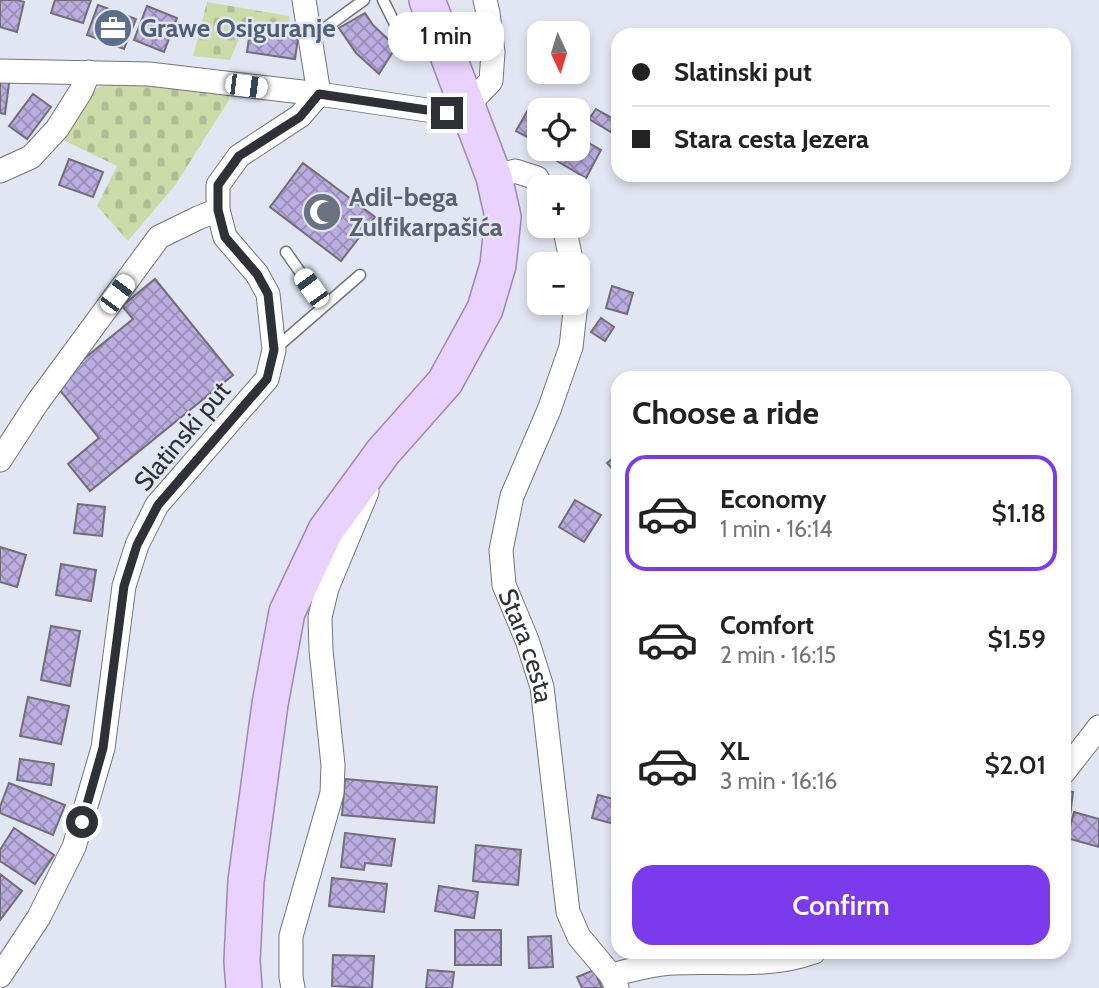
<!DOCTYPE html>
<html lang="en">
<head>
<meta charset="utf-8">
<style>
  :root { --surface:#fff; --page:#f6f6f6; --text:#222; --muted:#767676; --line:#e0e0e0; --accent:#7c3aed }
  body { margin:0; font-family:Cabin,sans-serif; background:var(--page); color:var(--text); height:100vh; display:flex; flex-direction:column; font-size:26px; white-space:nowrap }
  * { box-sizing:border-box; margin:0 }
  p { font-size:23px; color:var(--muted) }
  .icon { flex:none; width:38px; height:38px; fill:none; stroke:currentColor; stroke-width:2; stroke-linecap:round; stroke-linejoin:round }
  .map { position:relative; flex:1; overflow:hidden }
  .drawer { position:absolute; left:611px; top:371px; width:460px; height:588px; display:flex; flex-direction:column; background:var(--surface); border-radius:21px; box-shadow:0 4px 10px #0003 }
  .drawer>* { flex:none }
  .top-card { position:absolute; left:611px; top:28px; width:460px; height:154px; border-radius:21px; box-shadow:0 4px 10px #0003; display:grid; align-content:center; height:154px; padding:0 21px; background:var(--surface) }
  .needle { width:46px; rotate:176deg }
  .tools { position:absolute; left:527px; top:21px; display:grid; gap:14px }
  .tools a { display:grid; place-items:center; width:63px; height:63px; border-radius:14px; background:var(--surface); box-shadow:0 4px 10px #0003; font-size:35px }
  .end { position:absolute; width:32px; height:32px; margin:-16px; border:9px solid #2f3136; background:#fff; box-shadow:0 0 0 4px #fff }
  .from { border-radius:50% }
  .bubble { position:absolute; height:49px; border-radius:21px; background:var(--surface); box-shadow:0 4px 10px #0003; font-size:23px; font-weight:600; line-height:49px; text-align:center }
  .car { position:absolute; width:21px; height:42px; margin:-21px -10px; border-radius:9px; box-shadow:0 0 5px 2px #0007; background:linear-gradient(#fff 24%,#345 0 40%,#fff 0 76%,#345 0 86%,#fff 0) }
  .top-card b { display:flex; align-items:center; gap:24px; height:66px; font-size:26px }
  .top-card b+b { border-top:2px solid var(--line) }
  .top-card i { width:18px; height:18px; background:var(--text) }
  ul { padding:0; list-style:none }
  li { display:flex; align-items:center; gap:21px; height:116px; margin:0 14px 10px; padding:0 7px; border:4px solid transparent; border-radius:21px }
  li div { flex:1 }
  li b { display:block; font-size:26px }
  li em { font-style:normal; font-weight:600 }
  li.on { border-color:var(--accent) }
  li>.icon { width:63px; height:63px; stroke-width:1.5 }
  h2 { padding:0 21px; font-size:32px; line-height:84px }
  .primary-button { display:flex; gap:14px; margin-top:auto; padding:14px 21px }
  .primary-button a { flex:1; height:80px; border-radius:21px; background:var(--accent); color:#fff; font-size:28px; font-weight:600; line-height:80px; text-align:center }
  .map>svg:first-child { display:block }
</style>
</head>
<body>
<div class="map">
<svg width="1099" height="988" viewBox="0 0 1099 988">
  <defs>
    <pattern id="cemetery-stones" width="16" height="16" patternUnits="userSpaceOnUse" patternTransform="scale(1.75)"><rect width="16" height="16" fill="#ccdaa8"/><path d="M2 7V4a2 2 0 0 1 4 0v3zM10 15v-3a2 2 0 0 1 4 0v3z" fill="#b0bc91"/></pattern>
    <pattern id="building-cross-hatch" width="8" height="8" patternUnits="userSpaceOnUse" patternTransform="scale(1.75)"><rect width="8" height="8" fill="#bbade0"/><path d="M0 0l8 8M0 8l8-8" fill="none" stroke="#988db6"/></pattern>
  </defs>
  <rect width="100%" height="100%" fill="#e1e6f2"/>
  <path fill="url(#cemetery-stones)" d="M207 2 289 16 290 33 244 27 230 60 193 56Z
    M114 85 229 87V100L176 184 128 241 97 206 117 166 63 140V134L92 90 102 86Z"/>
  <path fill="url(#building-cross-hatch)" stroke="#716e78" stroke-width="2" d="M0 0H17L24 2 17 32 0 27Z
    M55 0H91L83 23 51 13Z
    M98 5 136 19 124 49 87 35Z
    M147 6 177 18 164 52 134 40Z
    M365 13 373 25 396 47 379 74 356 53 339 28Z
    M250 31 298 38 295 59 247 52Z
    M0 75 10 76 5 114 0 113Z
    M33 94 51 107 27 139 9 126Z
    M530 106 539 111V143L516 131Z
    M596 109 617 121 611 132 589 119Z
    M578 137 601 150 586 178 557 161 564 149H578Z
    M69 159 103 172 93 197 59 185Z
    M303 163 375 217 341 261 270 207Z
    M155 279 233 375 90 491 68 464 99 438 54 383 133 319 122 306Z
    M612 286 633 293 627 314 606 308Z
    M601 318 614 327 605 341 591 332Z
    M618 454V475L607 463Z
    M575 500 601 515 584 542 559 527Z
    M78 504 105 507 102 536 74 533Z
    M0 547 26 555 17 587 0 582Z
    M61 564 96 570 91 601 56 595Z
    M51 626 80 631 70 686 41 680Z
    M28 697 69 706 61 744 20 736Z
    M20 759 54 764 51 785 17 780Z
    M345 779 437 787 434 823 342 815Z
    M9 783 65 805 53 835 0 813V807Z
    M1064 791 1073 792 1070 816 1064 815Z
    M598 795 618 800V825L592 818Z
    M1074 812 1099 819V847L1067 838Z
    M14 828 54 855 35 884 0 861V850Z
    M345 833 395 839 391 866 365 863 364 870 341 867Z
    M476 845 521 850 518 885 473 881Z
    M0 874 22 891 0 920Z
    M332 878 387 884 384 912 329 906Z
    M439 886 478 892 474 918 435 911Z
    M455 930H501V965H455Z
    M551 936 553 967 529 968 528 937Z
    M333 955 374 956 372 988 332 986Z
    M428 970 454 972 452 988H426Z
    M594 970 602 988H582L577 977Z"/>
  <g fill="none" stroke-linecap="round" stroke-linejoin="round">
    <g stroke="#70757f" stroke-width="13">
      <path id="lane" d="M383 0 405 44
        M310 39 364 0
        M286 252 324 306
        M276 348 360 275"/>
    </g>
    <g stroke="#70757f" stroke-width="25">
      <g id="street">
        <path d="M0 71 149 74 319 94 447 113 468 105 491 81 493 52 488 13 485 0"/>
        <path d="M0 171 31 157 57 129 81 91 89 72"/>
        <path d="M494 177 515 171 537 178 542 187"/>
        <path d="M564 226 572 264"/>
        <path id="s1" d="M576 303 571 347 549 410 512 496 501 550 504 585 527 640 542 687 568 912 579 937 611 975 617 988"/>
        <path d="M0 460 37 403 159 237 198 218 218 210"/>
        <path d="M1064 772 1099 727"/>
        <path d="M611 975C632 970 652 964 674 963 723 960 767 969 814 952"/>
        <path d="M0 976 39 917 74 847 103 748 124 586 137 545 157 505 267 379 274 350 268 294 257 274 225 237 218 210V185L239 156 300 116 319 94 304 0"/>
        <path d="M293 988 291 977V936L332 793 333 765 321 650 320 617 327 588 367 492"/>
      </g>
    </g>
    <g stroke="#9f86b7" stroke-width="38">
      <path id="primary" d="M244 988 242 961 246 881 270 704 287 612 326 530 383 452 445 382 485 309 498 265 503 217 494 177 427 0"/>
    </g>
    <use href="#lane" stroke="#fff" stroke-width="10"/>
    <use href="#street" stroke="#fff" stroke-width="23"/>
    <use href="#primary" stroke="#e9d2fe" stroke-width="35"/>
  </g>
  <g fill="none" stroke-linecap="round" stroke-linejoin="round">
    <path stroke="#2f3136" stroke-width="9" d="M82 822 103 748 124 586 137 545 158 505 267 379 274 350 268 294 257 274 225 237 218 210V185L239 156 300 117 319 94 447 113"/>
  </g>
  <defs>
    <g id="office-disc" transform="scale(2.0125)"><circle r="9.5" fill="#5c6f8a" stroke="#e1e6f2"/><path d="M-6-3h4V-5.5h4V-3h4V5H-6ZM-1-4.5V-3h2v-1.5ZM-6 0V1H6V0Z" fill="#fff"/></g>
    <g id="mosque-disc" transform="scale(2.0125)"><circle r="9.5" fill="#6b7280" stroke="#e1e6f2"/><path d="M3.5-4.9A6 6 0 1 0 3.5 4.9A5 5 0 1 1 3.5-4.9Z" fill="#fff"/></g>
  </defs>
  <g fill-rule="evenodd">
    <use href="#office-disc" x="113" y="28"/>
    <use href="#mosque-disc" x="322" y="212"/>
  </g>
  <g text-anchor="middle" stroke-width="5" stroke-linejoin="round" paint-order="stroke">
    <g font-size="26" font-weight="bold" fill="#4e5e75" stroke="#e1e6f2" text-anchor="start">
      <text x="140" y="37">Grawe Osiguranje</text>
    </g>
    <g font-size="26" font-weight="bold" fill="#5b616d" stroke="#e1e6f2" text-anchor="start">
      <text x="349" y="206">Adil-bega<tspan x="349" dy="30">Zulfikarpašića</tspan></text>
    </g>
    <g font-size="26" fill="#2f3136" stroke="#e1e6f2">
      <text transform="translate(182 436) rotate(-50)" y="9">Slatinski put</text>
      <text dy="9" stroke="none"><textPath href="#s1" startOffset="360">Stara cesta</textPath></text>
    </g>
  </g>
</svg>
<div class="tools">
<a><svg class="needle" viewBox="-14 -14 28 28"><path d="M0-13l5 13h-10z" fill="#e53935"/><path d="M0 13l5-13h-10z" fill="#767676"/></svg></a>
<a><svg class="icon" aria-label="locate" viewBox="0 0 24 24"><circle cx="12" cy="12" r="6"/><path d="M12 2v4M12 18v4M2 12h4M18 12h4"/></svg></a>
<a>+</a>
<a>−</a>
</div>
<i class="end from" style="left:82px;top:822px"></i>
<i class="end" style="left:447px;top:113px"></i>
<div class="bubble" style="left:388px;top:12px;width:116px">1 min</div>
<i class="car" style="left:246px;top:86px;rotate:97deg"></i>
<i class="car" style="left:311px;top:288px;rotate:324deg"></i>
<i class="car" style="left:117px;top:294px;rotate:37deg"></i>
<div class="top-card">
<b><i class="from"></i>Slatinski put</b>
<b><i></i>Stara cesta Jezera</b>
</div>
<section class="drawer">
<h2>Choose a ride</h2>
<ul>
<li class="on"><svg class="icon" aria-label="car" viewBox="0 0 24 24"><path d="M5 17H2v-5l4-1 3-4h7l3 4 3 1v5h-3M9 17h6M6 11h13"/><circle cx="7" cy="17" r="2"/><circle cx="17" cy="17" r="2"/></svg><div><b>Economy</b><p>1 min · 16:14</p></div><em>$1.18</em></li>
<li><svg class="icon" aria-label="car" viewBox="0 0 24 24"><path d="M5 17H2v-5l4-1 3-4h7l3 4 3 1v5h-3M9 17h6M6 11h13"/><circle cx="7" cy="17" r="2"/><circle cx="17" cy="17" r="2"/></svg><div><b>Comfort</b><p>2 min · 16:15</p></div><em>$1.59</em></li>
<li><svg class="icon" aria-label="car" viewBox="0 0 24 24"><path d="M5 17H2v-5l4-1 3-4h7l3 4 3 1v5h-3M9 17h6M6 11h13"/><circle cx="7" cy="17" r="2"/><circle cx="17" cy="17" r="2"/></svg><div><b>XL</b><p>3 min · 16:16</p></div><em>$2.01</em></li>
</ul>
<div class="primary-button"><a>Confirm</a></div>
</section>
</div>
</body>
</html>
